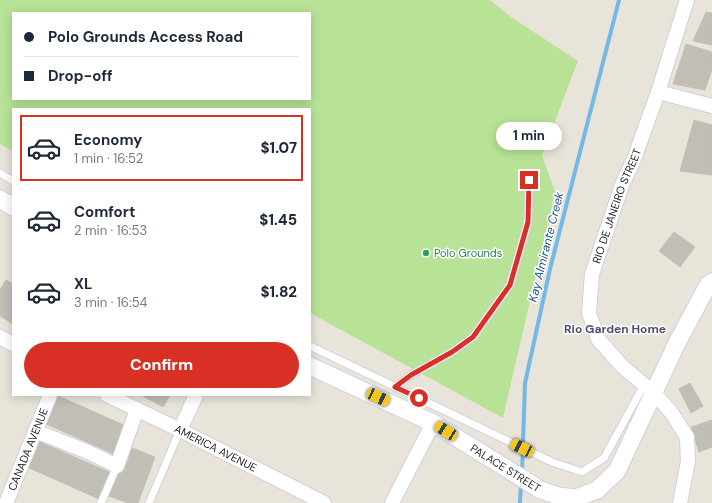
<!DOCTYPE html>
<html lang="en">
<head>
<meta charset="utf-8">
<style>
  :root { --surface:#fff; --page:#f6f6f7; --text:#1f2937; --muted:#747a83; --line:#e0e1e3; --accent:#d93025 }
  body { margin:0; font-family:"DM Sans",sans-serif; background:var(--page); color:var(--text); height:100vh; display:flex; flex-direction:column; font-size:15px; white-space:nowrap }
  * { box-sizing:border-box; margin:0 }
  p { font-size:13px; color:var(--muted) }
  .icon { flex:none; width:22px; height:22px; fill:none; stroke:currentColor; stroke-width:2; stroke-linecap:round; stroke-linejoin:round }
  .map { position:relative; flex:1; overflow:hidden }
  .panel { position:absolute; left:12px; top:108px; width:299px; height:288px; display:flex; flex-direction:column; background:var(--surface); border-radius:0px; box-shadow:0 2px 10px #0003 }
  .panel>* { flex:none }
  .hud { position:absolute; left:12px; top:12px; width:299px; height:88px; border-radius:0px; box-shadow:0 2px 10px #0003; display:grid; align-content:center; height:88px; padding:0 12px; background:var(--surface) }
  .end { position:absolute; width:18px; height:18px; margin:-9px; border:5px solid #d93025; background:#fff; box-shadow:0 0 0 2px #fff }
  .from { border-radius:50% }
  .bubble { position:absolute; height:28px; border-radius:14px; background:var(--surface); box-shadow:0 2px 10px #0003; font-size:13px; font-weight:800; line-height:28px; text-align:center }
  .car { position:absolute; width:12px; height:24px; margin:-12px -6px; border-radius:5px; box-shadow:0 0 3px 1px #0007; background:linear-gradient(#f5c518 24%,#345 0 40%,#f5c518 0 76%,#345 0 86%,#f5c518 0) }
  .hud b { display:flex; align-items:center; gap:14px; height:38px; font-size:15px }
  .hud b+b { border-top:1px solid var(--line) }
  .hud i { width:10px; height:10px; background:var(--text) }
  ul { padding:7px 0 0; list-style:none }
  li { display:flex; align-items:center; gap:12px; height:66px; margin:0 8px 6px; padding:0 4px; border:2px solid transparent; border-radius:0px }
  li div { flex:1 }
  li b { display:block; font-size:15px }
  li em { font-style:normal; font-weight:800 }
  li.selected { border-color:var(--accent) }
  li>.icon { width:36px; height:36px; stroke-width:1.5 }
  .cta { display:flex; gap:8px; margin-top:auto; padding:8px 12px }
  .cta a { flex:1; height:46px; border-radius:24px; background:var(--accent); color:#fff; font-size:16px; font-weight:800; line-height:46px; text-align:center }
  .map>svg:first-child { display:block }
</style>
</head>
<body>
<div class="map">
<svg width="712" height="503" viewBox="0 0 712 503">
  <rect width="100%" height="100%" fill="#e9e4da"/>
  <path fill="#b8e396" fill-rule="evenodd" d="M0 0H490L511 17 578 61 542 155 555 192 503 418 310 313V109H13V151L0 144ZM13 13H310V99H13Z"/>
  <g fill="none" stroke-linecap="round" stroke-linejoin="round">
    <path stroke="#74b8e4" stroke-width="4" d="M522 473 525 383 550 269 619 0
      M520 503 521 483"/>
  </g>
  <path fill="#c1beb6" stroke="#c4c0b4" d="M706 12 712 13V45L693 41Z
    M686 44 712 52V70L705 90 673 84Z
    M694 120 712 125V175L680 171Z
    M674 232 695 247 680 267 659 251Z
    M6 280 13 284V324L0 316V290Z
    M690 383 703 406 691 413 679 389Z
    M56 395 126 426 114 454 44 423Z
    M141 395H170L163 407Z
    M712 420V447L699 452 691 427Z
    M38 441 111 473 99 499 27 467Z
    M127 446 155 457 138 503H128L109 496Z"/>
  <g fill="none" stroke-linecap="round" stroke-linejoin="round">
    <g stroke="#cfd0df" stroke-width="9">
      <path id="service" d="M0 173 13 181
        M310 346 552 462 582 472 604 458 644 385
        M395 387 411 375 452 352 473 337 510 285 528 222 529 180
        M101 503 117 466
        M149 503 180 430"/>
    </g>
    <g stroke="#cfd0df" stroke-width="16">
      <g id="minor">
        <path d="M658 92 712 106"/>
        <path d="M0 337 13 344"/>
        <path id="s1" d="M107 395 180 430 324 503"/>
        <path d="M180 430 196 395"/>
        <path d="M35 431 86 451 117 466 137 409"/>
        <path id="s2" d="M6 503 50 395"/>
        <path d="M392 503 433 423"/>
        <path id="s3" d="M680 503 688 461 687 437 671 412 654 393 622 366 598 339 589 313 592 274 622 185 634 159 658 92 687 0"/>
      </g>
    </g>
    <g stroke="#cfd0df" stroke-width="19">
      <g id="tertiary">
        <path d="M0 199 13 207"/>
        <path id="s4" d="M310 366 433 423 541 490 558 496 576 498 597 490 617 471 677 343 708 285 712 282"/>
      </g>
    </g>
    <use href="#service" stroke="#fff" stroke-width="7"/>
    <use href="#minor" stroke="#fff" stroke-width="14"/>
    <use href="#tertiary" stroke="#fff" stroke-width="17"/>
  </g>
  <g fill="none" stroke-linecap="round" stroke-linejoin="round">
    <path stroke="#d93025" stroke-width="5" d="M419 398 395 387 411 375 452 352 473 337 510 285 528 222 529 180"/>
  </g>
  <circle fill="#2e9e5b" stroke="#fff" stroke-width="1.5" cx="426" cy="253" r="4"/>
  <g text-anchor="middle" stroke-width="3" stroke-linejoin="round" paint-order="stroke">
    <g font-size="11" fill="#272727" stroke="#fff">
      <text dy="4" stroke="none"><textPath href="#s3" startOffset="339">RIO DE JANEIRO STREET</textPath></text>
      <text dy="4" stroke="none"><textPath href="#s2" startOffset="58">CANADA AVENUE</textPath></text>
      <text dy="4" stroke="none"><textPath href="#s1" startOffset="121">AMERICA AVENUE</textPath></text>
      <text dy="4" stroke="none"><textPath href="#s4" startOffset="221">PALACE STREET</textPath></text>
    </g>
    <g font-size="11" fill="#27864d" stroke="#fff" text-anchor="start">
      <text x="434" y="257">Polo Grounds</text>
    </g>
    <g font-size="12" font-style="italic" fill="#17558c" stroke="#fff">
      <text transform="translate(546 247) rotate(-76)" y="4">Kay Almirante Creek</text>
    </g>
    <g font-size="12" font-weight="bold" fill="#4c4e74" stroke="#fff">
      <text x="615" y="333">Rio Garden Home</text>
    </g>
  </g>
</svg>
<i class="end from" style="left:419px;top:398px"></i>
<i class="end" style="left:529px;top:180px"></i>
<div class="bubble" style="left:496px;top:122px;width:66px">1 min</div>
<i class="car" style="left:378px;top:397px;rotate:115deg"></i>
<i class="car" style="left:446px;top:431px;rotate:302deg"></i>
<i class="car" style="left:522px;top:448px;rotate:296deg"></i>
<div class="hud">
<b><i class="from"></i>Polo Grounds Access Road</b>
<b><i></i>Drop-off</b>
</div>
<section class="panel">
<ul>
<li class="selected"><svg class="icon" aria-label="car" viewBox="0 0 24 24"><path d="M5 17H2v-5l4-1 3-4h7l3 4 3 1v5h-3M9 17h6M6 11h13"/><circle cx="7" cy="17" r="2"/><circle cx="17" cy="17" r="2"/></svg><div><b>Economy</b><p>1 min · 16:52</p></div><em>$1.07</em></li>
<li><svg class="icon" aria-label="car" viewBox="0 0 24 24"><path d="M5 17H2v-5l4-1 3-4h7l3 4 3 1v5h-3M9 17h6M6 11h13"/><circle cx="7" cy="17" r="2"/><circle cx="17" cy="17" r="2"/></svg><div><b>Comfort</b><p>2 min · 16:53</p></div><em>$1.45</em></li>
<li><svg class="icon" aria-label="car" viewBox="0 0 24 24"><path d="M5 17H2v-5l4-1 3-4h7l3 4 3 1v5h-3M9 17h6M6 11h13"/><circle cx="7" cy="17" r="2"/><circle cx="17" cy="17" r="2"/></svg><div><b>XL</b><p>3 min · 16:54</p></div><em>$1.82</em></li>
</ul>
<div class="cta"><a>Confirm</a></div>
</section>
</div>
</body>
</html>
